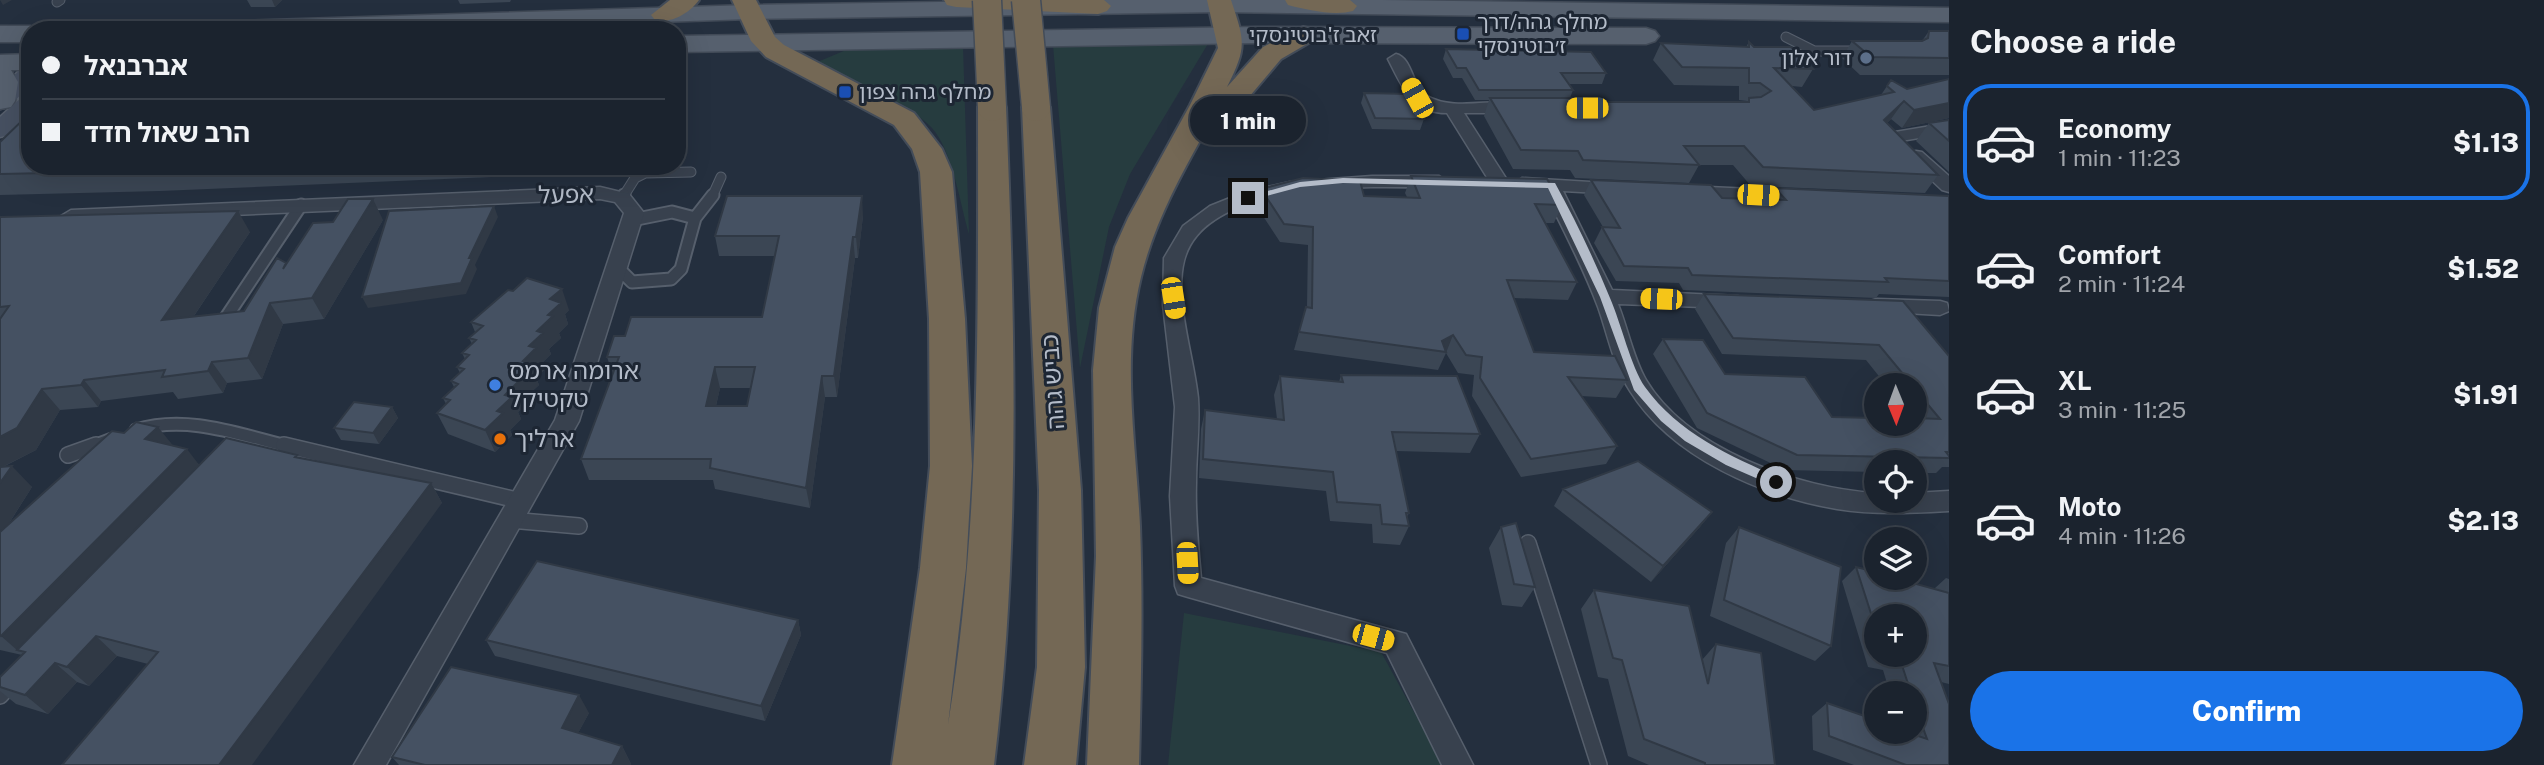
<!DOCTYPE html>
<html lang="en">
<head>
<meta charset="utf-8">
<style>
  :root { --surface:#1b232e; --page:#282f3a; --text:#f1f3f6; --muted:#a0a4aa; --line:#39404a; --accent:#1a73e8 }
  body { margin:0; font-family:"Public Sans","Noto Sans Hebrew",sans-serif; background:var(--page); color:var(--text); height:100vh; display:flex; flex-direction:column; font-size:26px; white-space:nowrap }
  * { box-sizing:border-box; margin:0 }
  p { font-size:23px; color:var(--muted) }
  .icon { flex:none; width:38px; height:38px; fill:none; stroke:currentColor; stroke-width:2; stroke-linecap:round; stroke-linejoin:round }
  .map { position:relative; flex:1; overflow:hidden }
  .side { display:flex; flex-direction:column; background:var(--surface); width:595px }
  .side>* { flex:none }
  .hud { position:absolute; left:21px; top:21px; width:665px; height:154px; border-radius:28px; box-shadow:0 7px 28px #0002,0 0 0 2px var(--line); display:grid; align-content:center; height:154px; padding:0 21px; background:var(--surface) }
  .needle { width:46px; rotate:179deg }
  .tools { position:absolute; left:1864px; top:373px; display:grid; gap:14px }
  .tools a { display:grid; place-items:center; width:63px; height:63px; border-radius:50%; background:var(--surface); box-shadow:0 7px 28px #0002,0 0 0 2px var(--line); font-size:35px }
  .end { position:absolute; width:32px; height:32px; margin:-16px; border:9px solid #b4bcc9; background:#111; box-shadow:0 0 0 4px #111 }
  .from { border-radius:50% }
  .bubble { position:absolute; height:49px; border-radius:24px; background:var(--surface); box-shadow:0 7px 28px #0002,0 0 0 2px var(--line); font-size:23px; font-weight:800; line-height:49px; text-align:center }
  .car { position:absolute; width:21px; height:42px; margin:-21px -10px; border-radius:9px; box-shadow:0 0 5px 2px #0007; background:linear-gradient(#f5c518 24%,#345 0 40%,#f5c518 0 76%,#345 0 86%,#f5c518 0) }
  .hud b { display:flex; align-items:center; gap:24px; height:66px; font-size:26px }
  .hud b+b { border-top:2px solid var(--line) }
  .hud i { width:18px; height:18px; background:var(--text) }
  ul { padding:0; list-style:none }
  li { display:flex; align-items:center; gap:21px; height:116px; margin:0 14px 10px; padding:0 7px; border:4px solid transparent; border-radius:28px }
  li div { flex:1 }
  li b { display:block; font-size:26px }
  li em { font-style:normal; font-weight:800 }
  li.on { border-color:var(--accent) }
  li>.icon { width:63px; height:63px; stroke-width:1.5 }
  h2 { padding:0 21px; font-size:32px; line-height:84px }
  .cta { display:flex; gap:14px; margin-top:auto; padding:14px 21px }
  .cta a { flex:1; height:80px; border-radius:42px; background:var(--accent); color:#fff; font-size:28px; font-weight:800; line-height:80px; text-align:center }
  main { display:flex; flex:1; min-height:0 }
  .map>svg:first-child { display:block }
</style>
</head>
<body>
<main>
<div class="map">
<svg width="1949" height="765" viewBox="0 0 1949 765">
  <rect width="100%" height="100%" fill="#242f3e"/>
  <path fill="#263c3f" d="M1209 42 1130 174 1109 227 1080 368 1053 45Z
    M858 45 963 46 969 234C960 204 953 152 932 128 909 103 847 79 815 63Z
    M1184 613 1381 652 1443 765H1168Z"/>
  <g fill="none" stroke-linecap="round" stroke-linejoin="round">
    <g stroke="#565f6c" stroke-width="11">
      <path id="lane-far2" d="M57 2 60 0
        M1786 37 1814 51H1862
        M623 197 635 178 645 173 691 172
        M712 197 721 177"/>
    </g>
    <g stroke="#565f6c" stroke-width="15">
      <path id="lane-far1" d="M622 198 624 195
        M695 218 713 195
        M617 267 632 282 671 279 681 269 695 218 672 212 632 220
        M223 322 301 205
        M136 430C188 414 240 435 291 447
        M91 447 112 439"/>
    </g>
    <g stroke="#565f6c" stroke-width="18">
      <path id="lane" d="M284 445 521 501
        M68 455 96 445
        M510 520 579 526
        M1528 543 1599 765
        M0 696 14 681"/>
    </g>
    <g stroke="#565f6c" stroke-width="3">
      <path id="street" d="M1396 54C1413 58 1412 88 1427 96 1456 112 1493 97 1524 104L1527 108 1524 112 1518 113H1464L1509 183 1507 187H1493L1447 113C1411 113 1402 86 1388 59Z
        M1949 123V133L1895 142 1886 137 1895 132Z
        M1916 151 1922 152 1949 176V192L1942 190 1910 160 1907 156 1910 152Z
        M1372 176H1439L1448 182 1439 188C1375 186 1204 179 1184 261 1174 300 1194 357 1198 398 1200 426 1196 454 1196 483 1195 515 1198 546 1201 578L1406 634 1473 765H1442L1387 653 1188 597 1178 594 1175 586 1170 496 1175 407 1163 305 1164 258 1183 226 1210 206 1245 192 1290 182Z
        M1522 178 1624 184 1626 188 1624 192 1617 194 1563 191 1612 290 1738 296 1742 301 1738 306 1731 308 1618 304C1628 329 1633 357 1646 380 1687 449 1800 489 1876 493V500H1914V493L1949 491V511C1912 513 1874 515 1837 509 1762 496 1672 458 1630 391 1613 365 1608 335 1598 307 1583 267 1563 229 1544 191L1515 188 1513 184Z
        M1686 186 1799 191 1808 197 1799 203 1679 196 1677 192Z
        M600 187 629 194 644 213 579 421 386 765H354L555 420 624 213 615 202 600 199 71 222 61 216 71 210Z
        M1877 299 1940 301 1947 303 1949 311 1940 315 1870 311 1866 306 1870 301Z"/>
    </g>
    <g stroke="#565f6c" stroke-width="3">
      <path id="secondary" d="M30 66V86L8 107 0 109V89L22 68Z
        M30 95V115L9 135 0 137V117L22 97Z"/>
    </g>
    <g stroke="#414a57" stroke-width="3">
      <path id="primary" d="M1071 0H1383L1949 8V22L1221 12 750 19 419 30H164L167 25 176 23 750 5Z
        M0 26H30L40 30H30V42H0Z
        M1256 27 1646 28 1655 31 1659 36 1655 41 1646 44 1256 43 677 52V36Z
        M30 54V70H11L18 82 15 101 11 107 0 109V55Z"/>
    </g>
    <g stroke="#434c59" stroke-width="4">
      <path id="highway" d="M670 0H699C690 13 671 24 655 20L651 15Z
        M732 0H756L775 37 784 45 914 113 942 149 952 172 965 319 972 466 966 568 948 725C981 521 978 313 978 107L982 101 992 98 1002 101 1006 107C1015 329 1021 543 994 765H892L920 568 930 466 929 319 920 172 912 149 894 125 766 57 751 41Z
        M944 0H1104L1111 6 1107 11 1098 14 956 7 947 5Z
        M1207 0H1231C1245 42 1247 47 1227 87L1263 47 1303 27 1312 29 1316 35 1312 41 1281 59 1217 135 1202 137C1177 182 1153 227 1141 277 1121 359 1136 444 1140 526 1143 606 1141 685 1139 765H1087L1096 556 1093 370 1099 308 1115 247 1128 218 1190 105 1218 48Z
        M1285 0H1350L1357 6 1353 11C1334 16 1307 10 1288 5Z
        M1036 98 1046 101 1050 107 1081 490 1085 667 1076 765H1024L1037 667 1039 490 1022 107 1026 101Z"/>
    </g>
    <use href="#lane-far2" stroke="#38414e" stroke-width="9"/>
    <use href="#lane-far1" stroke="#38414e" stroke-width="11"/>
    <use href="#lane" stroke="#38414e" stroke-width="15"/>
    <use href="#street" fill="#38414e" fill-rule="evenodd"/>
    <use href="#secondary" fill="#465061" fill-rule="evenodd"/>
    <use href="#primary" fill="#56606e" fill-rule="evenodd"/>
    <use href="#highway" fill="#746855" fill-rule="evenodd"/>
    <g stroke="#434c59" stroke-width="31" stroke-linecap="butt">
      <path id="highway-bridge" d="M987 0 992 107
        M1026 0 1036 107"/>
    </g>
    <use href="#highway-bridge" stroke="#746855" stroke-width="28"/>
  </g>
  <path fill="#3b4654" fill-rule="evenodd" d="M247 0H282L275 7H251Z
    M458 0H511L510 2 460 4Z
    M1929 31H1949V75H1860L1842 58 1852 41H1922Z
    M1749 42 1754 47 1813 69 1802 87 1792 86 1814 110 1881 95 1891 80 1907 89 1949 79V118L1902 128 1891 119 1887 123 1938 175 1925 193 1751 186 1733 165H1699L1689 183 1575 178 1570 170 1513 169 1484 116 1489 100H1475L1462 78H1453L1443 59 1446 49 1606 73 1602 84H1569L1573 90 1570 98 1590 102H1747V101L1739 100V86L1674 85 1653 60 1661 43 1746 47Z
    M1364 93 1424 119 1420 130 1372 129 1361 103Z
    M1949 120V172L1916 141 1929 123Z
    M0 142 30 166H611L609 172 160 191 0 195Z
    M1411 176 1562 205 1554 223H1545L1577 282 1568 300 1514 298 1534 352 1627 380 1616 398 1581 396 1617 446 1606 464 1521 477 1472 396 1474 375 1458 373 1446 353 1438 370 1294 350 1306 307H1307L1308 245 1280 242 1257 207 1261 189 1364 196 1407 197 1405 193Z
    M1591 180 1722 198 1768 200 1775 188 1949 196V297L1879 294 1876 298 1683 290 1679 283 1616 281 1594 243 1602 227H1603L1584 195Z
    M863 216 858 258H855L837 397H825L810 508 715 489 713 480H589L581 459 613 375 607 357 625 336 762 317 775 256H719L715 236ZM720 388H751L747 406H716Z
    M0 217 250 232 194 316 244 311 287 264 383 220 324 319 283 324 262 379 227 383 223 393 178 399 173 392 101 401 98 407 60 410 36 450 3 467 32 487 8 525 172 446 200 465 298 458 431 483 442 503 148 664 117 656 89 686 77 682 48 714 16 704 0 691V677L22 655 0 650Z
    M1704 294 1949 356V467H1942L1936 473H1914V462H1876V472L1785 470 1697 428 1653 354 1663 339 1725 374 1832 417 1914 424V385H1886L1866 360 1722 354 1695 309Z
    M569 310 565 314 568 324 559 333 561 338 549 349 551 354 542 363 544 370 536 378 539 385 528 395 530 400 518 412 521 419 510 430 512 435 495 452 448 434 437 413 446 404 443 398 454 387 451 381 460 373 457 367 465 359 462 353 472 344 469 338 475 332 471 322Z
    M1341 375 1480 434 1470 453 1396 451 1409 513 1407 517 1409 526 1400 545 1373 543 1372 524 1330 521 1326 491 1199 478 1201 429 1205 410 1277 419 1274 395 1280 376 1339 382Z
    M392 407 398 418 379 444 341 440 334 428Z
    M1563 489 1712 512 1699 528 1651 582 1554 506Z
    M1501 527 1535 587 1522 607 1502 605 1489 548Z
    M1739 527 1831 646 1815 661 1710 616 1726 543Z
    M1856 567 1934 589 1946 578 1949 579V684L1941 682 1949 765H1854L1813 750 1812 716 1827 703 1876 732H1914V693H1890L1883 670 1868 667 1842 581ZM1876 616 1914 654H1876Z
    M1594 590 1702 660 1716 644 1775 765H1649L1628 756 1608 679 1598 677 1581 609Z
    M798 620 801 635 765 721 495 656 486 640Z
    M589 713 578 733 622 746 631 764 630 765H399L392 757Z"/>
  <path fill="#303945" d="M0 0H12L3 5Z
    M272 0H282L275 7Z
    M1904 101 1891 119 1872 139 1884 120Z
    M1949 103V118L1902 128 1914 110Z
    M862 196 863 216 858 258 856 237Z
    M373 199 383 220 324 319 312 298Z
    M494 206 498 217 475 265 477 269 466 294 368 308 362 297 469 258Z
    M238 211 250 232 177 341 162 320Z
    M853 237 855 258 837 397 834 376Z
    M562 289 569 310 565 314 568 324 559 333 561 338 549 349 551 354 542 363 544 370 536 378 539 385 528 395 530 400 518 412 521 419 510 430 512 435 495 452 485 430 497 411 505 395 516 377 529 346 548 315 550 299Z
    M270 303 283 324 262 379 248 358Z
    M1453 335 1446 353 1445 354 1446 352 1442 341Z
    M212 362 227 383 223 393 208 371Z
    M715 367 720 388 711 427 706 406Z
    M822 376 825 397 810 508 806 488Z
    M84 380 101 401 98 407 81 385Z
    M42 389 60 410 36 450 0 468V437Z
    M392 407 398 418 379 444 373 433Z
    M158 427 175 448 145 439Z
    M187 449 203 470 25 652 18 651 1 636Z
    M12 466 32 487 0 537V483Z
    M431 483 442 503 252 765H219Z
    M1712 512 1699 528 1651 582 1663 566Z
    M798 620 801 635 765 721 761 706Z
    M96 636 117 656 89 686 67 667Z
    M55 663 77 682 48 714 25 695Z
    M579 695 589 713 571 746 562 728Z
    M622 746 631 764 630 765H612Z"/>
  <path fill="#455162" stroke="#303945" stroke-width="2" fill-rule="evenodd" d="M1929 31H1949V58L1871 57 1852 41H1922L1928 38Z
    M1749 42 1754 47H1791L1813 69 1774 68 1814 110 1894 92 1887 86 1891 80 1907 89 1949 79V103L1914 110 1904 101 1884 120 1938 175 1763 167 1744 146H1684L1699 165 1583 160 1578 151 1521 150 1490 98H1587L1590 102H1749V98L1761 97 1771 91 1760 83H1749V68L1682 67 1661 43 1749 47Z
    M1446 49 1591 52 1606 73H1561L1573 90H1479L1466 68H1457Z
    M1364 93 1411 94 1424 119 1375 118Z
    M30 113V166H250L147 171 0 174V142Z
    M1949 120V141L1929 123Z
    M1411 176 1547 179 1562 205 1535 204 1577 282 1507 280 1534 352 1615 356 1627 380 1568 377 1617 446 1531 459 1480 378 1482 357 1466 355 1453 335 1442 341 1446 352 1299 332 1306 307 1312 308 1313 227 1284 224 1261 189 1303 178 1360 181 1364 196 1420 198Z
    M1591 180 1711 185 1722 198 1786 200 1775 188 1949 196V281L1885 278 1888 282 1692 275 1688 268 1624 266 1602 227 1620 228Z
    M727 196H862L856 237H853L834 376H822L806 488 710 468 711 459H581L619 357H607L614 336H625L631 317H762L779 236H715ZM715 367H755L747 406H706Z
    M348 199H373L312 298 270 303 248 358 212 362 208 371 162 377 165 370 84 380 81 385 42 389 17 428 0 437V319L9 306 0 307V217L238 211 162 320 244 311 277 258 286 263 283 269 313 223 333 222Z
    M494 206 469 258H472L461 283 362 297 389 211Z
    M527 278 562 289 550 299 561 303 548 315 553 316 537 331 543 333 529 346 536 348 523 361 530 363 516 377 521 379 505 395 512 397 497 411 503 413 485 430 437 413 450 400 443 398 458 384 451 381 464 369 457 367 469 355 462 353 476 340 469 338 483 326 471 322 508 290 513 291Z
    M1704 294 1903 301 1949 356V452H1946L1949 456V458L1797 455 1707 413 1663 339 1703 340 1725 374 1805 377 1832 417 1876 418V424H1914V418L1940 419 1914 388V385H1912L1879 345 1733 338Z
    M1341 375 1457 376 1480 434 1392 432 1409 513H1406L1409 526 1382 524 1380 505 1337 502 1333 472 1203 459 1205 410 1284 420 1280 376 1343 382Z
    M354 402 392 407 373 433 334 428Z
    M136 422 158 427 145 439 187 449 1 636 0 635V532L112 431 124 433Z
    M226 438 297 455 295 457 431 483 219 765H62L158 652 96 636 67 667 55 663 25 695 0 687V677L25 652 17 650Z
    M1638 461 1712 512 1663 566 1563 489Z
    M12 466 0 483V467Z
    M1516 523 1535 587 1514 584 1501 527Z
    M1739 527 1841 567 1831 646 1724 600Z
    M537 561 798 620 761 706 486 640Z
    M1856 567 1876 572V578H1895L1949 593V666L1934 663 1949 704V765H1906L1829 736 1827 703 1876 720V732H1906L1927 739 1914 703V693H1911L1899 656 1889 654H1914V616H1876V629Z
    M1594 590 1689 606 1708 684 1716 644 1761 653 1775 765H1705V763L1644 739 1622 660 1613 658Z
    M451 667 579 695 562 728 622 746 612 765H425L392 757Z"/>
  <path fill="#b4bcc9" d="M1343 178 1555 183C1575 219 1594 259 1610 298 1621 323 1631 367 1645 387 1678 433 1730 456 1780 478V485H1772L1726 465 1685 441 1661 421 1634 390 1600 297 1548 188 1343 183 1300 187 1248 201 1243 198 1300 182Z"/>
  <g fill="#1a4fb4" stroke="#1d2633" stroke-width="2.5">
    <rect x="1456" y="27" width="14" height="14" rx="3.5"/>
    <rect x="838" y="85" width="14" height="14" rx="3.5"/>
  </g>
  <circle fill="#5c6f8a" stroke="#1d2633" stroke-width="2.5" cx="1866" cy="58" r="7"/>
  <circle fill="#3f7fe0" stroke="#1d2633" stroke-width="2.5" cx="495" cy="385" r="7"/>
  <circle fill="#e8710a" stroke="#1d2633" stroke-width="2.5" cx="500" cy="439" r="7"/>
  <g text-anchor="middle" stroke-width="6" stroke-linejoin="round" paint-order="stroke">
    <g font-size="21" fill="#b4bcc9" stroke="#1d2633" text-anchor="start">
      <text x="1477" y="29">מחלף גהה/דרך<tspan x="1477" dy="24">ז׳בוטינסקי</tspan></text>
      <text x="1852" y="65" text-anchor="end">דור אלון</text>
      <text x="859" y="99">מחלף גהה צפון</text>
    </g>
    <g font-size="21" fill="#b4bcc9" stroke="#1d2633">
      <text x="1313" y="42">זאב ז'בוטינסקי</text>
    </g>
    <g font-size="24" fill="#b4bcc9" stroke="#1d2633">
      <text transform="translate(566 195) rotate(-1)" y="8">אפעל</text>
      <text transform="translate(1053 382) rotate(-94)" y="8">כביש גהה</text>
    </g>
    <g font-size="24" fill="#b4bcc9" stroke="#1d2633" text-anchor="start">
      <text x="509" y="379">ארומה ארמס<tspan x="509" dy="28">טקטיקל</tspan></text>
      <text x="514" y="447">ארליך</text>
    </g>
  </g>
</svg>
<div class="tools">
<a><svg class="needle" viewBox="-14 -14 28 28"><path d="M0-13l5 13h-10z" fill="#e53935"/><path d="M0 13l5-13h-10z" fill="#a0a4aa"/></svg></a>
<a><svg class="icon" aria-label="locate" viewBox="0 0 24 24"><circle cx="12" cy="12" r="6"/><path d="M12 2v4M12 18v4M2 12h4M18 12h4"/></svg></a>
<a><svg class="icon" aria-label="layers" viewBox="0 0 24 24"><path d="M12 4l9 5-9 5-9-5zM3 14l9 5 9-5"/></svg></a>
<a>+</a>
<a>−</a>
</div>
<i class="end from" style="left:1776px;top:482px"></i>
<i class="end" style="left:1248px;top:198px"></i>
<div class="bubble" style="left:1190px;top:96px;width:116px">1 min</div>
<i class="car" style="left:1417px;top:98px;rotate:331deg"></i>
<i class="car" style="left:1587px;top:108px;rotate:270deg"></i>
<i class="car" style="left:1758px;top:195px;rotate:93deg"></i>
<i class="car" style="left:1173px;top:298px;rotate:171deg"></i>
<i class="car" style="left:1661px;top:299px;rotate:272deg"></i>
<i class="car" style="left:1187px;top:563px;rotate:177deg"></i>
<i class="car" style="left:1373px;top:637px;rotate:105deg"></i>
<div class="hud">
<b><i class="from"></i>אברבנאל</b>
<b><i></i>הרב שאול חדד</b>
</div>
</div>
<section class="side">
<h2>Choose a ride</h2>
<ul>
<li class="on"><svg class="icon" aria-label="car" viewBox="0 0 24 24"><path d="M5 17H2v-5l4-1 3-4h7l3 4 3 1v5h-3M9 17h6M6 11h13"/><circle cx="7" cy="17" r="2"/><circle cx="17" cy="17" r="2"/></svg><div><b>Economy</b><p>1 min · 11:23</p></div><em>$1.13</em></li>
<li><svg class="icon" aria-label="car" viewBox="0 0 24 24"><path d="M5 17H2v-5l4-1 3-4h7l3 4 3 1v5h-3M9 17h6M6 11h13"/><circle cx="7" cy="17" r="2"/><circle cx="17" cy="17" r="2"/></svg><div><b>Comfort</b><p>2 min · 11:24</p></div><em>$1.52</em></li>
<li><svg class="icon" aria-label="car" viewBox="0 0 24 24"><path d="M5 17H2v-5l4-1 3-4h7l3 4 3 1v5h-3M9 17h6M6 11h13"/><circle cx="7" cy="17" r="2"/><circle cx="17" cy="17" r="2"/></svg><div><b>XL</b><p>3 min · 11:25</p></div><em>$1.91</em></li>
<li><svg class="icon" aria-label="car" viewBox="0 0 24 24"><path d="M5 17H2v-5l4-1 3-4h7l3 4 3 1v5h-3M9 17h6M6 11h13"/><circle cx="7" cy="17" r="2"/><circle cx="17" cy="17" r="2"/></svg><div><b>Moto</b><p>4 min · 11:26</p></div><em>$2.13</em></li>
</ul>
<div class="cta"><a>Confirm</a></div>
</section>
</main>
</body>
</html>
